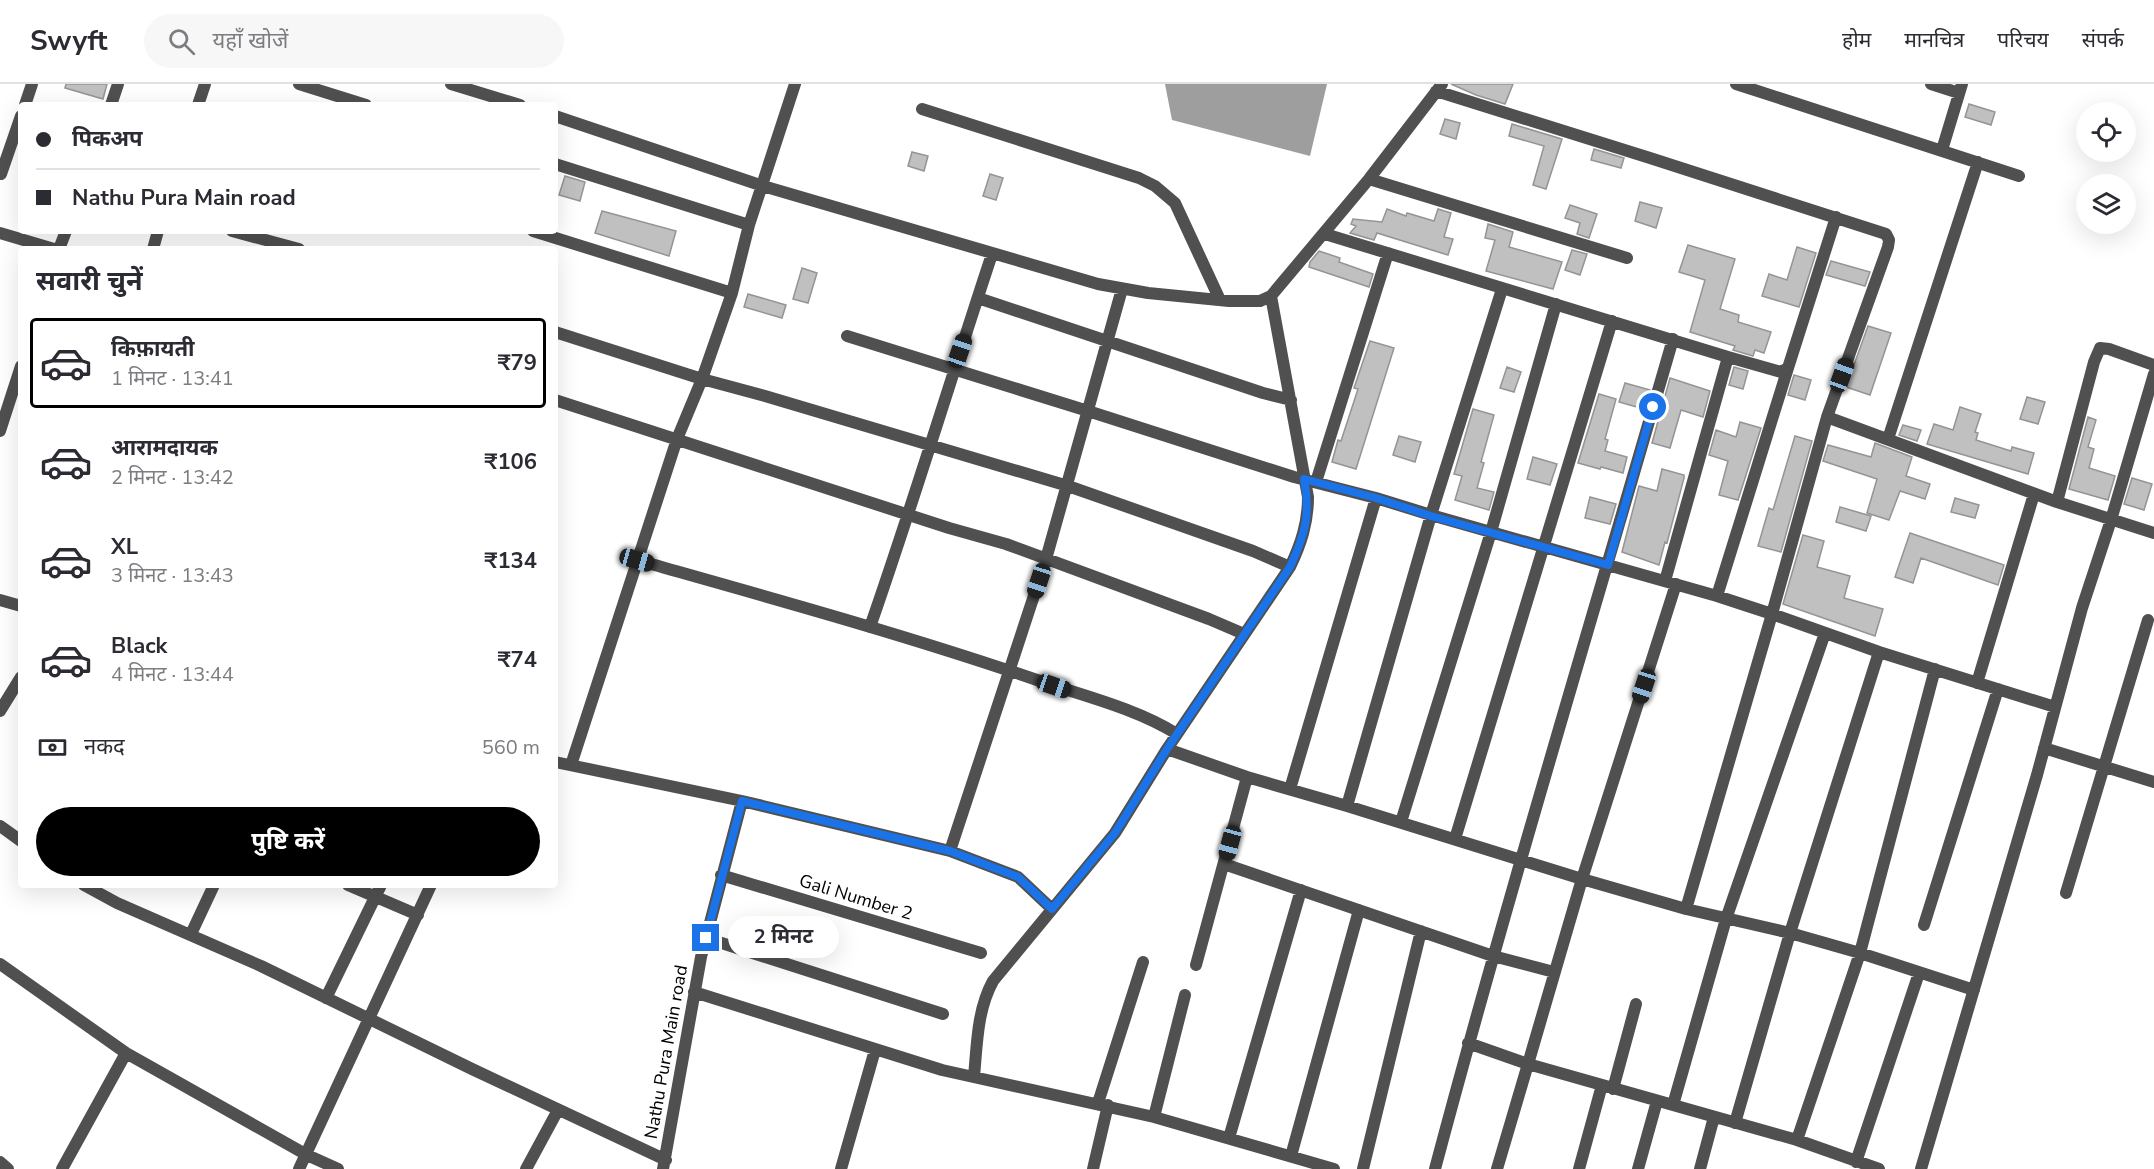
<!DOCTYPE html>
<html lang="hi">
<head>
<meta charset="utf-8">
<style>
  :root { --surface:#fff; --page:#f7f7f7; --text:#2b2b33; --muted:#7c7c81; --line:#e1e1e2; --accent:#000 }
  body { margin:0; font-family:"Nunito Sans","Noto Sans Devanagari",sans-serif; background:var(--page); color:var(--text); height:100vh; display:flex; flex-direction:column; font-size:22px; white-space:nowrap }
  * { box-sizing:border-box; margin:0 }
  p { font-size:20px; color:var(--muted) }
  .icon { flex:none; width:33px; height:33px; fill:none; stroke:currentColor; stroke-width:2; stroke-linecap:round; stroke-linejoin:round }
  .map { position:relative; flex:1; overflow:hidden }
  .drawer { position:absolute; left:18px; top:162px; width:540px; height:642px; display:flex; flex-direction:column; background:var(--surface); border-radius:6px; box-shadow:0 6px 24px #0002 }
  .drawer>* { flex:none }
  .guide { position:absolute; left:18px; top:18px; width:540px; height:132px; border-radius:6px; box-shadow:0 6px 24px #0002; display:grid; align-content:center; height:132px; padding:0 18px; background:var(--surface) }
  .fabs { position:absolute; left:2076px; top:18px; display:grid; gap:12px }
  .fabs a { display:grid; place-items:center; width:60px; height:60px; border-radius:50%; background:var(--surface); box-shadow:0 6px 24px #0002; font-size:30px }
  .end { position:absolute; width:27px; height:27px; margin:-14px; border:8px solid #1a73e8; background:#fff; box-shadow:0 0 0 3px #fff }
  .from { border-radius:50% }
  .bubble { position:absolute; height:42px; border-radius:21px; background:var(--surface); box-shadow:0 6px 24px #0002; font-size:20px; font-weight:700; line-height:42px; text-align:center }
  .car { position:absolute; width:18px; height:36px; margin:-18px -9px; border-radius:8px; box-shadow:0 0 4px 2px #0007; background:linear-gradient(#222 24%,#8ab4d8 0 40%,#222 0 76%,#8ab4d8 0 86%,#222 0) }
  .guide b { display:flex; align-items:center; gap:21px; height:57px; font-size:22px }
  .guide b+b { border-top:2px solid var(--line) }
  .guide i { width:15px; height:15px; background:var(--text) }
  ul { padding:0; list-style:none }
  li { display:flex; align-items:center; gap:18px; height:90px; margin:0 12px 9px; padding:0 6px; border:3px solid transparent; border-radius:6px }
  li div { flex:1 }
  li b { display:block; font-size:22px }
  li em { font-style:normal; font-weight:700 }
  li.active { border-color:var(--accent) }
  li>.icon { width:54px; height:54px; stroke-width:1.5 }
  h2 { padding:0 18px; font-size:27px; line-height:72px }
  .pay { display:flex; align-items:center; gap:15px; height:66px; padding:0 18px; font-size:22px }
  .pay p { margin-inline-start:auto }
  .button { display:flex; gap:12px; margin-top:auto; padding:12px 18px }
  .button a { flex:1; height:69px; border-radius:36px; background:var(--accent); color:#fff; font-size:24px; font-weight:700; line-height:69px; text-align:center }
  header { display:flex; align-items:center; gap:36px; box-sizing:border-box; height:84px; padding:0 30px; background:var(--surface); border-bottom:2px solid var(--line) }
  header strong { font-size:28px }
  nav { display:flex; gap:33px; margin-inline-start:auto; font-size:21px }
  .search { width:420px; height:54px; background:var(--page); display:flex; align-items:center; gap:15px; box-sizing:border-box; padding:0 21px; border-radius:33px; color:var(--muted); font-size:22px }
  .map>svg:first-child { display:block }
</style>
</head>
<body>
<header>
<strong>Swyft</strong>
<div class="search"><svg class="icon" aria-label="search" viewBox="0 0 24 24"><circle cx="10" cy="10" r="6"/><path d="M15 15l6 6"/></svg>यहाँ खोजें</div>
<nav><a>होम</a><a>मानचित्र</a><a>परिचय</a><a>संपर्क</a></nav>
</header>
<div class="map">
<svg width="2154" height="1085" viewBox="0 0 2154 1085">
  <rect width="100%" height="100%" fill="#fff"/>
  <path fill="#9e9e9e" d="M1165 0H1327L1310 72 1172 36Z"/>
  <path fill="#c0c0c0" stroke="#949494" stroke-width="1.5" d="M66 0H107L103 15 65 4Z
    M1451 0H1513L1505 20 1476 11Z
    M1969 20 1995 28 1991 41 1965 33Z
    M1445 35 1460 39 1456 55 1440 50Z
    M1512 40 1562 55 1546 105 1533 101 1544 62 1509 52Z
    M1594 65 1624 74 1621 84 1591 76Z
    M912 68 928 72 924 87 908 82Z
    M990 90 1003 94 996 116 983 112Z
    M565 92 585 98 580 117 559 111Z
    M1640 118 1662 124 1656 144 1635 137Z
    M1570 121 1597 130 1589 154 1577 150 1580 139 1565 134Z
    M1387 125 1406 132 1407 129 1434 137 1438 125 1451 129 1444 153 1453 155 1448 171 1377 149 1374 156 1350 149 1356 142 1351 140 1353 135 1382 138Z
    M602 127 676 147 669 172 595 149Z
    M1488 140 1513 148 1509 163 1562 178 1553 205 1486 187 1495 156 1485 154Z
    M1688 161 1735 175 1720 225 1739 231 1738 238 1771 248 1764 269 1755 266 1753 272 1733 266 1735 262 1690 248 1705 196 1679 188Z
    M1797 163 1816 169 1799 223 1762 212 1769 190 1787 196Z
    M1572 166 1587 170 1580 191 1565 186Z
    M1319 167 1340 174 1339 178 1373 190 1369 203 1309 183 1310 178Z
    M1831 177 1870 188 1865 202 1826 191Z
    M802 184 817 189 808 219 793 215Z
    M748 210 786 221 782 234 744 223Z
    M1868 242 1891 249 1870 311 1846 303Z
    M1370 257 1394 264 1356 385 1332 378 1338 356 1341 357 1358 305 1354 304Z
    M1507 283 1521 288 1514 308 1500 304Z
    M1734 283 1748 287 1743 305 1729 301Z
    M1794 291 1811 296 1805 316 1788 311Z
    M1670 294 1710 307 1703 333 1681 326 1670 364 1652 359Z
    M1625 299 1650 306 1644 325 1619 318Z
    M1599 310 1616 315 1605 355 1608 356 1605 367 1627 373 1623 389 1601 383 1600 385 1578 379Z
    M2027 313 2045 318 2038 340 2020 335Z
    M1960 323 1981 330 1975 348 1978 349 1976 356 2011 367 2012 363 2034 369 2028 390 1927 360 1934 340 1953 346Z
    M1473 325 1494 331 1481 378 1484 379 1477 404 1494 408 1489 426 1455 416 1462 392 1454 390Z
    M2088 333 2096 336 2088 363 2094 365 2089 384 2115 392 2108 416 2069 405Z
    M1740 338 1761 344 1738 416 1719 411 1728 377 1709 371 1716 346 1736 353Z
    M1903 341 1921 346 1917 357 1899 351Z
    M1399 352 1421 358 1415 378 1393 371Z
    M1795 352 1812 357 1781 468 1758 462 1769 424 1773 426Z
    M1875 359 1912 373 1906 392 1930 400 1925 415 1900 407 1889 436 1867 429 1877 395 1823 377 1828 361 1871 373Z
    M1533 373 1557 380 1550 401 1527 395Z
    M1662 385 1684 391V394L1667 459 1665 458 1659 481 1622 468 1639 402 1657 407Z
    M2132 394 2152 400 2144 426 2124 420Z
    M1590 413 1616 420 1610 440 1585 434Z
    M1955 414 1979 421 1975 434 1951 428Z
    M1840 423 1871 432 1866 447 1836 438Z
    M1910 449 2004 481 1998 501 1921 474 1913 499 1895 493Z
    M1803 451 1824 457 1817 483 1850 492 1844 514 1883 525 1875 552 1783 520Z"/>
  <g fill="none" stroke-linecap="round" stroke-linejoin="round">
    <path stroke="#505050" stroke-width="12" d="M299 0 366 21
      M451 0 520 21
      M1736 0 2019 92
      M1931 0 1959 9
      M1436 7 1650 74 1886 150 1889 156 1888 163 1827 333
      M25 21 32 0
      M111 21 118 0
      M198 21 205 0
      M922 25 1139 94 1155 102 1175 119 1220 216
      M555 32 763 102 1098 200 1148 209 1229 217H1260L1271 212 1369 95 1442 0
      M1942 66 1962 0
      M555 80 749 141
      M1 90 21 32
      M1369 95 1627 174
      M232 147 299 165
      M533 147 732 209
      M0 149 54 165
      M1325 150 1728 273 1665 497
      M59 165 66 147
      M153 165 158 147
      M978 214 1263 309 1291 316
      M555 248 702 295 765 312 1068 402 1253 467 1290 483
      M847 252 1088 327 1294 393 1376 414 1431 431 1717 512 1772 530 1879 568 2055 623
      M1728 273 1781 288 1788 284 1836 133
      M555 316 949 444 1006 460 1209 535 1244 550
      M0 347 21 282
      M1888 355 1978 78
      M1316 398 1388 169
      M2057 418 2094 278 2100 264 2109 265 2154 281
      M637 476C771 514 906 551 1037 596 1084 612 1135 624 1177 650
      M1676 500 1582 795 1528 980 1797 1056 1879 1085
      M1717 512 1788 284
      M0 516 21 522
      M870 543C913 420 951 294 992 170
      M1977 599 2034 410
      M0 627 21 593
      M2044 664 2154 698
      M1167 665 1247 693 1347 722 1582 795 1686 825 1790 849 1860 869 1974 906
      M555 678 742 717 950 767 1018 793 1052 825
      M571 681 677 355 702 295 732 209 749 141 795 0
      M1290 705 1376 414
      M1347 722 1431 431 1502 205
      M1401 738 1491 448 1556 220
      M0 742 21 757
      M1455 755 1612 237
      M950 767 1046 475 1122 205
      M1224 780 1493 872 1554 888
      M721 791 981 869
      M84 801 117 819 261 882 472 985 666 1076
      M348 801 418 831
      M2066 809 2148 536
      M1686 825 1772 530 1827 333 2057 418 2154 449
      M1924 841 1998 605
      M191 850 214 801
      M706 854 943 930
      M0 880 126 969 307 1071 338 1085
      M1196 881 1247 693
      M694 908 942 986 1154 1033 1334 1085
      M326 914 381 801
      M1468 959 1528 980 1497 1085
      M974 993C977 961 977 926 993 897L1115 749 1167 665 1290 483C1301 460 1308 439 1308 413L1271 212
      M1613 1005 1636 920
      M1098 1019 1143 878
      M1673 1021 1726 835 1825 549
      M1154 1033 1185 911
      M1735 1039 1790 849 1879 568
      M1229 1054 1301 806
      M1797 1056 1860 869 1935 585
      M1291 1072 1359 826
      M0 1078 8 1085
      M1856 1078 1919 889
      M62 1085 126 969
      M299 1085 431 801
      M526 1085 558 1026
      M663 1085 701 873 742 717
      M841 1085 875 966
      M1093 1085 1108 1021
      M1363 1085 1421 847
      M1435 1085C1509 807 1593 532 1673 255
      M1579 1085 1602 1001
      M1638 1085 1657 1017
      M1700 1085 1714 1033
      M1921 1085 2037 691 2082 524 2111 436 2154 290"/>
  </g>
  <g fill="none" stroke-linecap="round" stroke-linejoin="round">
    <path stroke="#1a73e8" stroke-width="8" d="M706 854 742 717 950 767 1018 793 1052 825 1115 749 1167 665 1290 483C1305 451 1311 430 1304 395L1376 414 1431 432 1608 481 1653 323"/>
  </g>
  <g text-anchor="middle" stroke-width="5" stroke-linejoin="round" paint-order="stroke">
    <g font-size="18" fill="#000" stroke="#fff">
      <text transform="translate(856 813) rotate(17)" y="6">Gali Number 2</text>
      <text transform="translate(666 968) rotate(-80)" y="6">Nathu Pura Main road</text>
    </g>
  </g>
</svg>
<div class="fabs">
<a><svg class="icon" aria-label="locate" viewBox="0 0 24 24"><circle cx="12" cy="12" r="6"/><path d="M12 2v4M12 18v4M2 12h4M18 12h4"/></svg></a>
<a><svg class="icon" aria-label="layers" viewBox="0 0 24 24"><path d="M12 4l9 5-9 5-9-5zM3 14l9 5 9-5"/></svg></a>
</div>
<i class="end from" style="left:1653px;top:323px"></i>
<i class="end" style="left:706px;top:854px"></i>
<div class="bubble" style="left:728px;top:832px;width:111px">2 मिनट</div>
<i class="car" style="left:960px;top:267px;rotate:19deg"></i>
<i class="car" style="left:1842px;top:291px;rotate:20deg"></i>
<i class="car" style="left:637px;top:476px;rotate:106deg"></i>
<i class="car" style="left:1039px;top:497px;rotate:198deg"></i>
<i class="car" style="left:1054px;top:602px;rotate:109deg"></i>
<i class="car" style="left:1644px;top:602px;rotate:198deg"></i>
<i class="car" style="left:1230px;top:759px;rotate:195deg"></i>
<div class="guide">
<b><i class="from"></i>पिकअप</b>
<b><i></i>Nathu Pura Main road</b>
</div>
<section class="drawer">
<h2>सवारी चुनें</h2>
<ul>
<li class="active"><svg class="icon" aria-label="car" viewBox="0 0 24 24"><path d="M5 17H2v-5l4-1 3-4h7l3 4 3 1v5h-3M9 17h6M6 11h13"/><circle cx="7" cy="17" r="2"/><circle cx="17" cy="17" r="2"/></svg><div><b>किफ़ायती</b><p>1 मिनट · 13:41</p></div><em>₹79</em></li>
<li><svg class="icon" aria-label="car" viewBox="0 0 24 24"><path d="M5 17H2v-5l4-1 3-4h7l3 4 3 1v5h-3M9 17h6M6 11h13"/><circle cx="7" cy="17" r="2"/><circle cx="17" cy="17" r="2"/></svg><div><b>आरामदायक</b><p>2 मिनट · 13:42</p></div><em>₹106</em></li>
<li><svg class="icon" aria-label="car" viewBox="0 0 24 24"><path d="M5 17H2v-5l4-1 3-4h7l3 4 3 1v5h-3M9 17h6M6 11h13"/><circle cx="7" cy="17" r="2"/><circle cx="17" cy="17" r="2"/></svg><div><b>XL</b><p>3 मिनट · 13:43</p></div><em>₹134</em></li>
<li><svg class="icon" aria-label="car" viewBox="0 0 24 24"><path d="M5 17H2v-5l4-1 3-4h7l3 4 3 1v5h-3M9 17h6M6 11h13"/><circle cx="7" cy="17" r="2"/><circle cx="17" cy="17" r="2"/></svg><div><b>Black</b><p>4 मिनट · 13:44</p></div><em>₹74</em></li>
</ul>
<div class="pay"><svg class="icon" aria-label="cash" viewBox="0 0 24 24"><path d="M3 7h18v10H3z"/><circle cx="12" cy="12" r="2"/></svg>नकद<p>560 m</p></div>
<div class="button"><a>पुष्टि करें</a></div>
</section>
</div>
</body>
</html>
